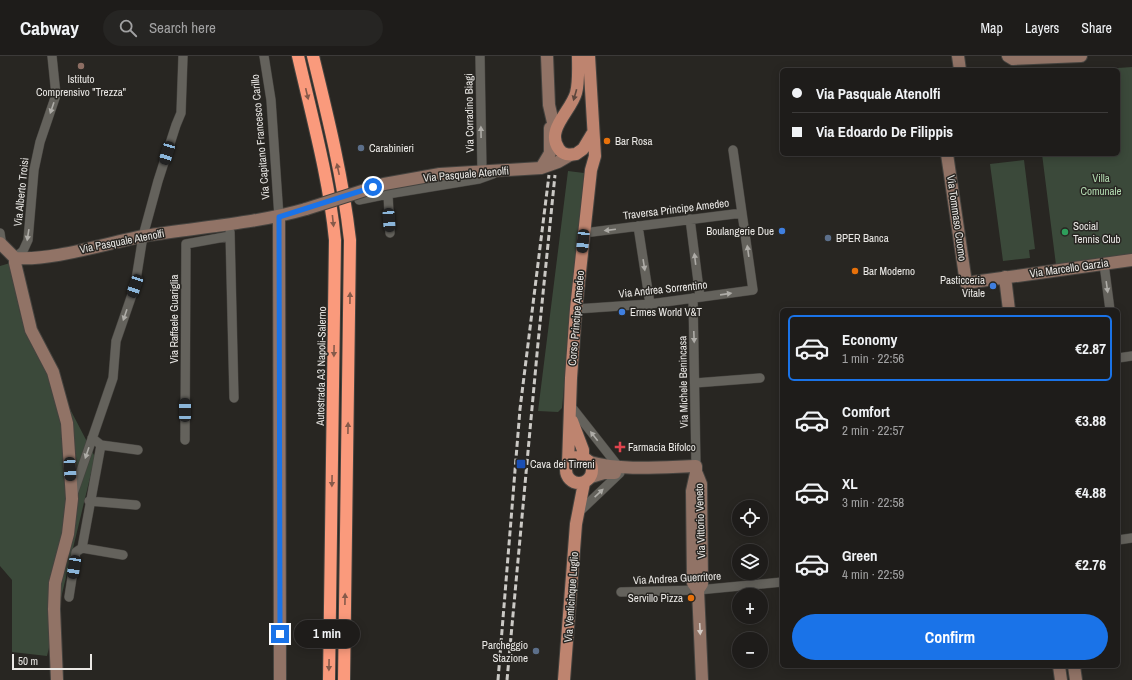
<!DOCTYPE html>
<html lang="en">
<head>
<meta charset="utf-8">
<style>
  :root { --surface:#1e1c1a; --page:#262523; --text:#f1f3f6; --muted:#a1a1a2; --line:#3c3a39; --accent:#1a73e8 }
  body { margin:0; font-family:"Archivo Narrow",sans-serif; background:var(--page); color:var(--text); height:100vh; display:flex; flex-direction:column; font-size:15px; white-space:nowrap }
  * { box-sizing:border-box; margin:0 }
  p { font-size:13px; color:var(--muted) }
  .icon { flex:none; width:22px; height:22px; fill:none; stroke:currentColor; stroke-width:2; stroke-linecap:round; stroke-linejoin:round }
  .map { position:relative; flex:1; overflow:hidden }
  .side { position:absolute; left:780px; top:252px; width:340px; height:360px; display:flex; flex-direction:column; background:var(--surface); border-radius:6px; box-shadow:0 2px 10px #0003,0 0 0 1px var(--line) }
  .side>* { flex:none }
  .guide { position:absolute; left:780px; top:12px; width:340px; height:88px; border-radius:6px; box-shadow:0 2px 10px #0003,0 0 0 1px var(--line); display:grid; align-content:center; height:88px; padding:0 12px; background:var(--surface) }
  .fabs { position:absolute; left:732px; top:444px; display:grid; gap:8px }
  .fabs a { display:grid; place-items:center; width:36px; height:36px; border-radius:50%; background:var(--surface); box-shadow:0 2px 10px #0003,0 0 0 1px var(--line); font-size:20px }
  .scale { position:absolute; left:12px; bottom:10px; width:80px; box-sizing:border-box; padding-left:4px; border:2px solid #eae8e5; border-top:0; font-size:11px; line-height:14px; white-space:nowrap; color:#eae8e5; -webkit-text-stroke:3px #282622; paint-order:stroke }
  .end { position:absolute; width:18px; height:18px; margin:-9px; border:5px solid #1a73e8; background:#fff; box-shadow:0 0 0 2px #fff }
  .from { border-radius:50% }
  .bubble { position:absolute; height:28px; border-radius:14px; background:var(--surface); box-shadow:0 2px 10px #0003,0 0 0 1px var(--line); font-size:13px; font-weight:700; line-height:28px; text-align:center }
  .car { position:absolute; width:12px; height:24px; margin:-12px -6px; border-radius:5px; box-shadow:0 0 3px 1px #0007; background:linear-gradient(#222 24%,#8ab4d8 0 40%,#222 0 76%,#8ab4d8 0 86%,#222 0) }
  .guide b { display:flex; align-items:center; gap:14px; height:38px; font-size:15px }
  .guide b+b { border-top:1px solid var(--line) }
  .guide i { width:10px; height:10px; background:var(--text) }
  ul { padding:7px 0 0; list-style:none }
  li { display:flex; align-items:center; gap:12px; height:66px; margin:0 8px 6px; padding:0 4px; border:2px solid transparent; border-radius:6px }
  li div { flex:1 }
  li b { display:block; font-size:15px }
  li em { font-style:normal; font-weight:700 }
  li.on { border-color:var(--accent) }
  li>.icon { width:36px; height:36px; stroke-width:1.5 }
  .primary-button { display:flex; gap:8px; margin-top:auto; padding:8px 12px }
  .primary-button a { flex:1; height:46px; border-radius:24px; background:var(--accent); color:#fff; font-size:16px; font-weight:700; line-height:46px; text-align:center }
  header { display:flex; align-items:center; gap:24px; box-sizing:border-box; height:56px; padding:0 20px; background:var(--surface); border-bottom:1px solid var(--line) }
  header strong { font-size:19px }
  nav { display:flex; gap:22px; margin-inline-start:auto; font-size:14px }
  .search { width:280px; height:36px; background:var(--page); display:flex; align-items:center; gap:10px; box-sizing:border-box; padding:0 14px; border-radius:22px; color:var(--muted); font-size:15px }
  .map>svg:first-child { display:block }
</style>
</head>
<body>
<header>
<strong>Cabway</strong>
<div class="search"><svg class="icon" aria-label="search" viewBox="0 0 24 24"><circle cx="10" cy="10" r="6"/><path d="M15 15l6 6"/></svg>Search here</div>
<nav><a>Map</a><a>Layers</a><a>Share</a></nav>
</header>
<div class="map">
<svg width="1132" height="624" viewBox="0 0 1132 624">
  <rect width="100%" height="100%" fill="#282622"/>
  <path fill="#3b493a" d="M1132 11V199L1056 209 1042 98H1118V14H1089Z
    M1024 104 1035 193 1029 194 1030 202 1003 205 990 108Z
    M568 115 584 117 562 352 558 356 538 355Z
    M10 207 20 257 95 401 47 600 12 596V524L0 510V210Z"/>
  <g fill="none" stroke-linecap="round" stroke-linejoin="round">
    <g stroke="#45433f" stroke-width="10">
      <path id="street" d="M264 0 271 44 279 161
        M480 0 482 115
        M733 94 742 157
        M359 144 388 138
        M690 163 700 241
        M638 170 650 248
        M230 176 234 342
        M0 177 2 190
        M390 177 388 138 479 123 493 118
        M15 202 23 195 28 184 34 114 40 86 56 39 52 0
        M1104 208 1110 254
        M693 242 696 410
        M576 253 650 248 753 234 742 157 584 177
        M1118 302 1132 300
        M695 327 760 322
        M570 349 618 410
        M185 384 186 188 230 180
        M101 389 138 394
        M73 438 113 322 116 285 135 230 143 180 158 125 176 69 181 57 183 0
        M89 445 136 449
        M578 457 620 417
        M1118 484 1132 482
        M82 492 123 499
        M621 536 698 534 782 526
        M69 541 76 496 82 492 101 389 92 382"/>
    </g>
    <g stroke="#45433f" stroke-width="14">
      <path id="secondary" d="M547 0 549 49 555 75
        M958 0 960 14
        M1008 0 1013 3 1081 0
        M947 98 966 227 1132 204
        M541 112 550 97V72
        M440 118 541 112 558 106 570 99
        M279 161 280 624
        M0 187 15 202
        M15 202V207L31 274 53 316 67 367 72 443 68 478 55 527 54 553 57 624
        M15 202C53 205 106 187 144 180 198 171 254 168 306 153
        M1005 221 1009 254
        M590 406C621 415 663 411 696 410V417L692 435 693 527 698 534 702 624
        M697 418 701 428 702 528 698 534
        M591 421 604 417H615
        M1059 610 1061 624
        M1074 610 1076 624"/>
    </g>
    <g stroke="#45433f" stroke-width="14">
      <path id="primary" d="M578 0C578 12 579 26 576 37 571 55 545 74 559 93 563 99 569 99 576 98L583 93 592 78
        M572 365 583 394V402
        M566 414a13 13 0 1 1 26 0a13 13 0 1 1-26 0Z
        M568 408 571 322 576 253 591 114 595 100 589 0
        M564 624 576 468 584 427"/>
    </g>
    <g stroke="#45433f" stroke-width="14">
      <path id="highway" d="M298 0C312 61 329 122 335 184L329 624
        M313 0C328 61 343 122 350 184L344 624"/>
    </g>
    <use href="#street" stroke="#64625c" stroke-width="9"/>
    <use href="#secondary" stroke="#917366" stroke-width="12"/>
    <use href="#primary" stroke="#be846f" stroke-width="12"/>
    <use href="#highway" stroke="#fa9a7c" stroke-width="12"/>
    <path stroke="#cbc9c5" stroke-width="3" stroke-dasharray="6 3" stroke-linecap="butt" d="M498 624 520 353 549 119
      M507 624 538 287 555 119"/>
    <g stroke="#45433f" stroke-width="14" stroke-linecap="butt">
      <path id="secondary-bridge" d="M306 153 384 128 440 118"/>
    </g>
    <use href="#secondary-bridge" stroke="#917366" stroke-width="12"/>
  </g>
  <defs><path id="oneway-solid" d="M-6-.8H1V-3.2L6.5 0L1 3.2V.8H-6Z"/></defs>
  <g fill="#865a4a">
    <use href="#oneway-solid" transform="translate(307 38) rotate(77)"/>
    <use href="#oneway-solid" transform="translate(338 113) rotate(-102)"/>
    <use href="#oneway-solid" transform="translate(333 165) rotate(84)"/>
    <use href="#oneway-solid" transform="translate(350 242) rotate(-89)"/>
    <use href="#oneway-solid" transform="translate(334 295) rotate(91)"/>
    <use href="#oneway-solid" transform="translate(348 372) rotate(-89)"/>
    <use href="#oneway-solid" transform="translate(332 425) rotate(91)"/>
    <use href="#oneway-solid" transform="translate(345 543) rotate(-89)"/>
    <use href="#oneway-solid" transform="translate(329 609) rotate(91)"/>
  </g>
  <use fill="#5c473d" href="#oneway-solid" transform="translate(575 39) rotate(106)"/>
  <g fill="#aeaca7">
    <use href="#oneway-solid" transform="translate(52 52) rotate(109)"/>
    <use href="#oneway-solid" transform="translate(481 76) rotate(-91)"/>
    <use href="#oneway-solid" transform="translate(610 174) rotate(173)"/>
    <use href="#oneway-solid" transform="translate(28 179) rotate(99)"/>
    <use href="#oneway-solid" transform="translate(748 195) rotate(-98)"/>
    <use href="#oneway-solid" transform="translate(695 203) rotate(-97)"/>
    <use href="#oneway-solid" transform="translate(644 209) rotate(81)"/>
    <use href="#oneway-solid" transform="translate(1107 231) rotate(82)"/>
    <use href="#oneway-solid" transform="translate(726 238) rotate(-8)"/>
    <use href="#oneway-solid" transform="translate(125 259) rotate(109)"/>
    <use href="#oneway-solid" transform="translate(694 281) rotate(88)"/>
    <use href="#oneway-solid" transform="translate(594 380) rotate(-128)"/>
    <use href="#oneway-solid" transform="translate(87 397) rotate(109)"/>
    <use href="#oneway-solid" transform="translate(599 437) rotate(-43)"/>
  </g>
  <use fill="#d4cbc5" href="#oneway-solid" transform="translate(700 573) rotate(87)"/>
  <g fill="none" stroke-linecap="round" stroke-linejoin="round">
    <path stroke="#1a73e8" stroke-width="5" d="M280 578 279 161 373 131"/>
  </g>
  <circle fill="#8d6e63" stroke="#282622" stroke-width="1.5" cx="81" cy="10" r="4"/>
  <g fill="#e8710a" stroke="#282622" stroke-width="1.5">
    <circle cx="607" cy="85" r="4"/>
    <circle cx="855" cy="215" r="4"/>
    <circle cx="691" cy="542" r="4"/>
  </g>
  <g fill="#5c6f8a" stroke="#282622" stroke-width="1.5">
    <circle cx="361" cy="92" r="4"/>
    <circle cx="828" cy="182" r="4"/>
    <circle cx="536" cy="595" r="4"/>
  </g>
  <g fill="#3f7fe0" stroke="#282622" stroke-width="1.5">
    <circle cx="782" cy="175" r="4"/>
    <circle cx="993" cy="230" r="4"/>
    <circle cx="622" cy="256" r="4"/>
  </g>
  <circle fill="#2e9e5b" stroke="#282622" stroke-width="1.5" cx="1065" cy="176" r="4"/>
  <path fill="#e0444e" stroke="#282622" stroke-width="1.5" d="M618 385h4v4h4v4h-4v4h-4v-4h-4v-4h4z"/>
  <rect fill="#1a4fb4" stroke="#282622" stroke-width="1.5" x="516" y="403" width="10" height="10" rx="2"/>
  <g text-anchor="middle" stroke-width="3" stroke-linejoin="round" paint-order="stroke">
    <g font-size="11" fill="#eae8e5" stroke="#282622" text-anchor="start">
      <text x="81" y="27" text-anchor="middle">Istituto<tspan x="81" dy="13">Comprensivo "Trezza"</tspan></text>
      <text x="615" y="89">Bar Rosa</text>
      <text x="369" y="96">Carabinieri</text>
      <text x="1073" y="174">Social<tspan x="1073" dy="13">Tennis Club</tspan></text>
      <text x="774" y="179" text-anchor="end">Boulangerie Due</text>
      <text x="836" y="186">BPER Banca</text>
      <text x="863" y="219">Bar Moderno</text>
      <text x="985" y="228" text-anchor="end">Pasticceria<tspan x="985" dy="13">Vitale</tspan></text>
      <text x="630" y="260">Ermes World V&amp;T</text>
      <text x="628" y="395">Farmacia Bifolco</text>
      <text x="530" y="412">Cava dei Tirreni</text>
      <text x="683" y="546" text-anchor="end">Servillo Pizza</text>
      <text x="528" y="593" text-anchor="end">Parcheggio<tspan x="528" dy="13">Stazione</tspan></text>
    </g>
    <g font-size="11" fill="#eae8e5" stroke="#282622">
      <text transform="translate(469 57) rotate(-91)" y="4">Via Corradino Biagi</text>
      <text transform="translate(260 81) rotate(-95)" y="4">Via Capitano Francesco Carillo</text>
      <text transform="translate(466 118) rotate(-5)" y="4">Via Pasquale Atenolfi</text>
      <text transform="translate(21 136) rotate(-84)" y="4">Via Alberto Troisi</text>
      <text transform="translate(676 153) rotate(-7)" y="4">Traversa Principe Amedeo</text>
      <text transform="translate(957 162) rotate(82)" y="4">Via Tommaso Cuomo</text>
      <text transform="translate(122 185) rotate(-11)" y="4">Via Pasquale Atenolfi</text>
      <text transform="translate(1069 212) rotate(-8)" y="4">Via Marcello Garzia</text>
      <text transform="translate(663 233) rotate(-6)" y="4">Via Andrea Sorrentino</text>
      <text transform="translate(576 262) rotate(-85)" y="4">Corso Principe Amedeo</text>
      <text transform="translate(174 263) rotate(-90)" y="4">Via Raffaele Guariglia</text>
      <text transform="translate(321 310) rotate(-89)" y="4">Autostrada A3 Napoli-Salerno</text>
      <text transform="translate(683 326) rotate(-91)" y="4">Via Michele Benincasa</text>
      <text transform="translate(700 465) rotate(-92)" y="4">Via Vittorio Veneto</text>
      <text transform="translate(677 522) rotate(-3)" y="4">Via Andrea Guerritore</text>
      <text transform="translate(571 541) rotate(-86)" y="4">Via Venticinque Luglio</text>
    </g>
    <g font-size="11" fill="#b2dab0" stroke="#282622">
      <text x="1101" y="126">Villa<tspan x="1101" dy="13">Comunale</tspan></text>
    </g>
  </g>
</svg>
<div class="fabs">
<a><svg class="icon" aria-label="locate" viewBox="0 0 24 24"><circle cx="12" cy="12" r="6"/><path d="M12 2v4M12 18v4M2 12h4M18 12h4"/></svg></a>
<a><svg class="icon" aria-label="layers" viewBox="0 0 24 24"><path d="M12 4l9 5-9 5-9-5zM3 14l9 5 9-5"/></svg></a>
<a>+</a>
<a>−</a>
</div>
<div class="scale">50 m</div>
<i class="end from" style="left:373px;top:131px"></i>
<i class="end" style="left:280px;top:578px"></i>
<div class="bubble" style="left:294px;top:564px;width:66px">1 min</div>
<i class="car" style="left:167px;top:97px;rotate:197deg"></i>
<i class="car" style="left:389px;top:164px;rotate:176deg"></i>
<i class="car" style="left:583px;top:185px;rotate:186deg"></i>
<i class="car" style="left:135px;top:230px;rotate:199deg"></i>
<i class="car" style="left:185px;top:354px;rotate:0deg"></i>
<i class="car" style="left:70px;top:413px;rotate:177deg"></i>
<i class="car" style="left:74px;top:511px;rotate:189deg"></i>
<div class="guide">
<b><i class="from"></i>Via Pasquale Atenolfi</b>
<b><i></i>Via Edoardo De Filippis</b>
</div>
<section class="side">
<ul>
<li class="on"><svg class="icon" aria-label="car" viewBox="0 0 24 24"><path d="M5 17H2v-5l4-1 3-4h7l3 4 3 1v5h-3M9 17h6M6 11h13"/><circle cx="7" cy="17" r="2"/><circle cx="17" cy="17" r="2"/></svg><div><b>Economy</b><p>1 min · 22:56</p></div><em>€2.87</em></li>
<li><svg class="icon" aria-label="car" viewBox="0 0 24 24"><path d="M5 17H2v-5l4-1 3-4h7l3 4 3 1v5h-3M9 17h6M6 11h13"/><circle cx="7" cy="17" r="2"/><circle cx="17" cy="17" r="2"/></svg><div><b>Comfort</b><p>2 min · 22:57</p></div><em>€3.88</em></li>
<li><svg class="icon" aria-label="car" viewBox="0 0 24 24"><path d="M5 17H2v-5l4-1 3-4h7l3 4 3 1v5h-3M9 17h6M6 11h13"/><circle cx="7" cy="17" r="2"/><circle cx="17" cy="17" r="2"/></svg><div><b>XL</b><p>3 min · 22:58</p></div><em>€4.88</em></li>
<li><svg class="icon" aria-label="car" viewBox="0 0 24 24"><path d="M5 17H2v-5l4-1 3-4h7l3 4 3 1v5h-3M9 17h6M6 11h13"/><circle cx="7" cy="17" r="2"/><circle cx="17" cy="17" r="2"/></svg><div><b>Green</b><p>4 min · 22:59</p></div><em>€2.76</em></li>
</ul>
<div class="primary-button"><a>Confirm</a></div>
</section>
</div>
</body>
</html>
